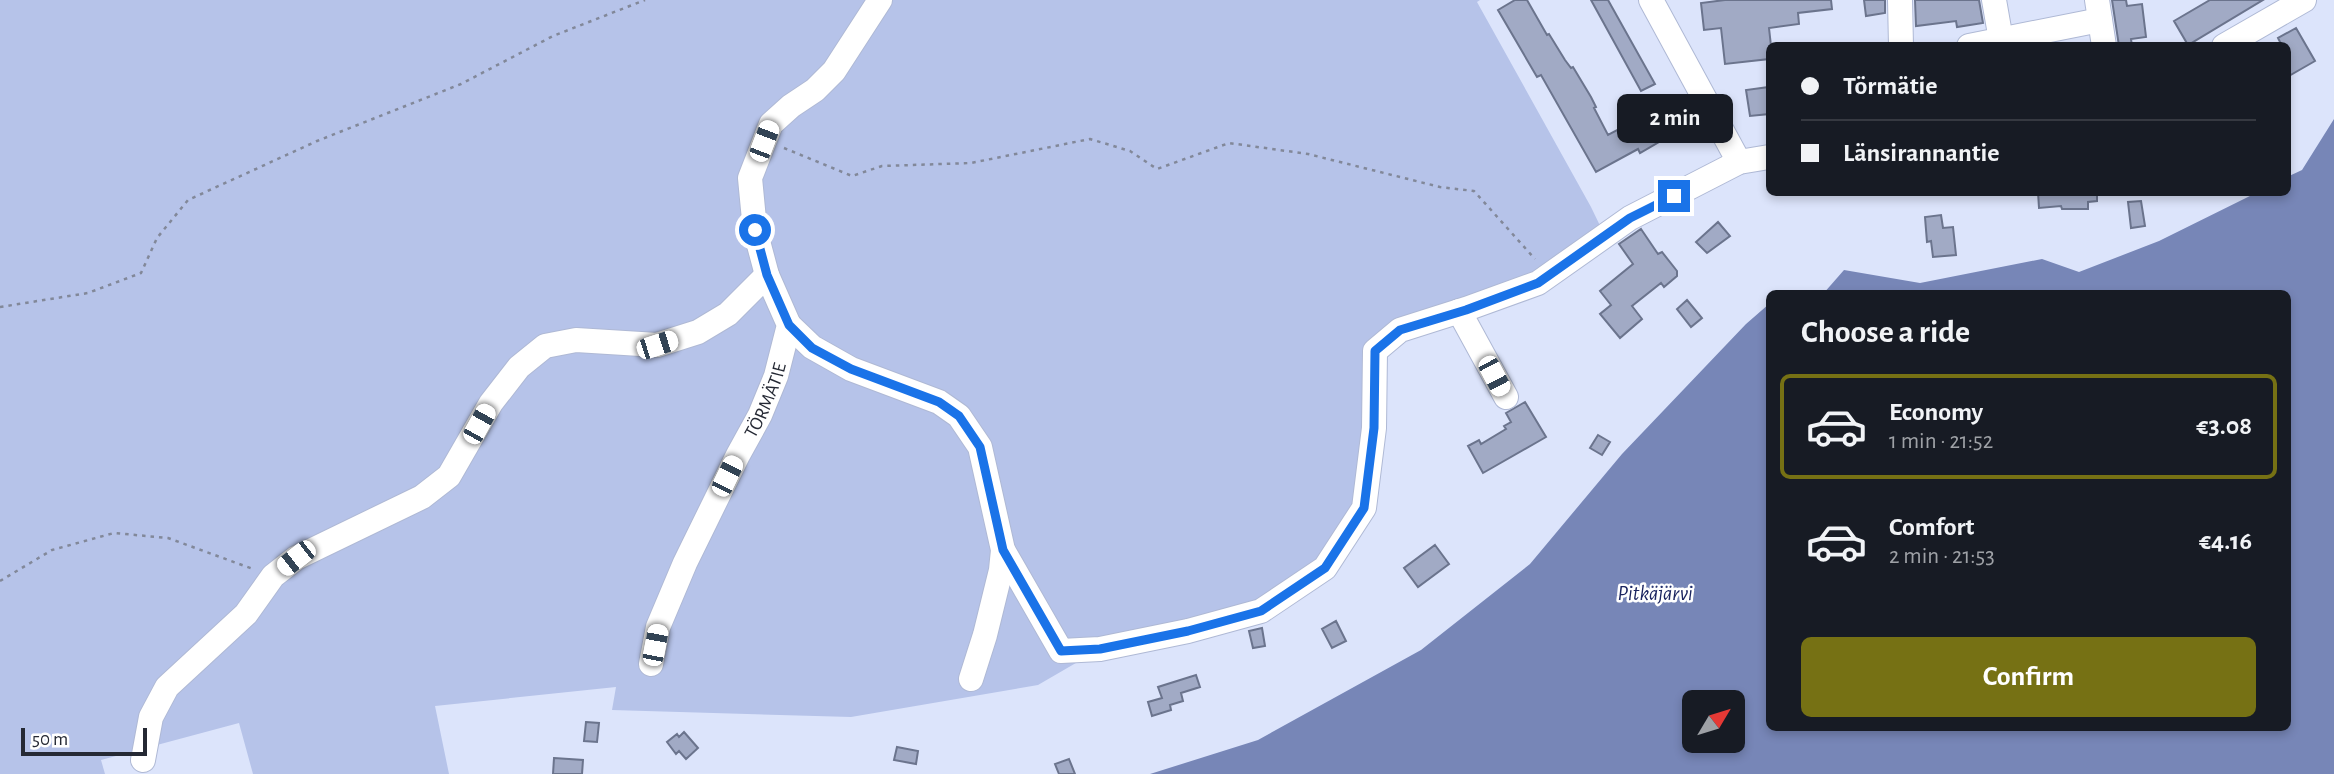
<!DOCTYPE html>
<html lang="en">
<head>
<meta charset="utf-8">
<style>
  :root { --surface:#171b24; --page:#242831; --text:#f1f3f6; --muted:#9ea1a6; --line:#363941; --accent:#767114 }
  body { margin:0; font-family:"Alegreya Sans",sans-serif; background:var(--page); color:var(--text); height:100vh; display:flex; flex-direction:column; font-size:26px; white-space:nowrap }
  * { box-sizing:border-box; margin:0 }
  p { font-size:23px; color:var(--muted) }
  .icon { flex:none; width:38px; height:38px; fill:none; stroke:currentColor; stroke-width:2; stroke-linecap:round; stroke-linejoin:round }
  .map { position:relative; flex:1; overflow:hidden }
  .details { position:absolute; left:1766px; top:290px; width:525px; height:441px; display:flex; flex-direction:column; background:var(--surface); border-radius:10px; box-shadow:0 4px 10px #0003 }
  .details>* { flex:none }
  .hud { position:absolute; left:1766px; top:42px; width:525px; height:154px; border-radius:10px; box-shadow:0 4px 10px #0003; display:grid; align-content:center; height:154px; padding:0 35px; background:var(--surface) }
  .needle { width:46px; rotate:52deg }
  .controls { position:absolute; left:1682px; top:690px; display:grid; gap:14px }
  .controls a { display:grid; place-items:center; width:63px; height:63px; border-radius:10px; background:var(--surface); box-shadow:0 4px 10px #0003; font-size:35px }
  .scale { position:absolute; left:21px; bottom:18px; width:126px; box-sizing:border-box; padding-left:7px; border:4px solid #252934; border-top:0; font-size:19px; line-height:24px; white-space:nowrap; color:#252934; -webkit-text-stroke:5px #fff; paint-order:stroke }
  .end { position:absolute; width:32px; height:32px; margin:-16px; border:9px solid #1a73e8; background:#fff; box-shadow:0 0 0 4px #fff }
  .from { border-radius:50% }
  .bubble { position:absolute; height:49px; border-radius:10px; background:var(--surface); box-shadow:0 4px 10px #0003; font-size:23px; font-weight:700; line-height:49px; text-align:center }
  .car { position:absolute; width:21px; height:42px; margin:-21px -10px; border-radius:9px; box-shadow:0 0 5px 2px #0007; background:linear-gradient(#fff 24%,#345 0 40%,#fff 0 76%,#345 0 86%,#fff 0) }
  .hud b { display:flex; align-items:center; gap:24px; height:66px; font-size:26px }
  .hud b+b { border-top:2px solid var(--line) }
  .hud i { width:18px; height:18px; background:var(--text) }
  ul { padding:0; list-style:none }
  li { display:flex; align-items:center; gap:21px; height:105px; margin:0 14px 10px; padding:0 21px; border:4px solid transparent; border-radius:10px }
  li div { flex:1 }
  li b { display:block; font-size:26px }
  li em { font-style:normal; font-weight:700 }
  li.on { border-color:var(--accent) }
  li>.icon { width:63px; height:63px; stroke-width:1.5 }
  h2 { padding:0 35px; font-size:32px; line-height:84px }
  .primary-button { display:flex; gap:14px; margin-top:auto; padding:14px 35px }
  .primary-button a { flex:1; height:80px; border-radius:10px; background:var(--accent); color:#fff; font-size:28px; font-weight:700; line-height:80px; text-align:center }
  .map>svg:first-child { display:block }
</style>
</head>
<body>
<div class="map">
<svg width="2334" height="774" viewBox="0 0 2334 774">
  <rect width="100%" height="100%" fill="#dce4fb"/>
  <path fill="#b6c3e9" d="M0 0H1480L1477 2 1591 207 1605 236 1375 351 1364 508 1325 568 1261 611 1100 649 1038 685 851 717 612 710 616 687 435 706 449 774H253L239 723 101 760 105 774H0Z"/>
  <path fill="#7786b7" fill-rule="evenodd" d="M2334 119V774H1150L1258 740 1421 650 1530 564 1622 454 1746 324 1769 304V728H2287V294H1823L1844 270 1920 283 2042 259 2079 272 2159 241 2256 193 2287 192V177L2302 170ZM1694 702H1732V740H1694Z"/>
  <path fill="#a1aac5" stroke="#6b748d" stroke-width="2" d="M1515 0H1527L1547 35 1549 34 1565 60 1571 68 1573 67 1591 97 1596 107 1594 108 1608 135 1621 128 1624 132 1668 107 1679 125 1674 128 1676 132 1640 153 1638 149 1596 172 1541 75 1537 77 1498 10Z
    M1591 0H1608L1655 84 1641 91Z
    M1725 0H1831L1832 9 1798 13 1799 24 1769 28 1771 46H1769V59L1725 64 1721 28 1704 30 1701 3Z
    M1864 0H1885V13L1866 16Z
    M1915 0H1979L1983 23 1957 27 1956 21 1916 26Z
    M2112 0H2126L2127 6 2142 4 2146 37 2131 39 2132 46H2119Z
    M2210 0H2263L2188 45 2174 21Z
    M2296 28 2315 61 2287 77V46H2282L2278 38Z
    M1769 87V114L1750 116 1746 90Z
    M2038 192H2097V201L2088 202V209H2062L2061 206 2039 208Z
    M2141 201 2145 226 2131 228 2128 202Z
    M1941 215 1943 228 1953 227 1956 255 1933 257 1931 241 1927 242 1925 217Z
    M1718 222 1730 236 1707 253 1696 242Z
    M1641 229 1658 254 1662 252 1677 271V276L1664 287 1661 283 1632 306 1642 319 1620 338 1600 314 1611 305 1600 291 1633 264 1619 244Z
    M1687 300 1702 318 1691 327 1677 309Z
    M1525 402 1546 437 1483 473 1468 446 1479 440 1481 444 1506 429 1504 426 1511 422 1506 413Z
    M1598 435 1610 442 1602 455 1590 448Z
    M1435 545 1449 564 1418 587 1404 568Z
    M1336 621 1346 641 1332 648 1322 629Z
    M1262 628 1265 646 1253 648 1249 631Z
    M1196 675 1200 687 1181 693 1183 701 1170 705 1171 710 1152 716 1148 702 1162 698 1158 687Z
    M586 722 599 723 597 742 584 741Z
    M684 732 698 748 686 759 679 751 676 754 667 742 677 734 679 737Z
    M897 747 918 751 916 764 894 760Z
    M554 758 583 760 582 774H553Z
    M1069 759 1075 774H1059L1055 764Z"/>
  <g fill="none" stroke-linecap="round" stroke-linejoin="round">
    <g stroke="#afb9d5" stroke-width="26">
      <g id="minor">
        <path d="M1651 0 1739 162"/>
        <path d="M1900 0 1901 46"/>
        <path d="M1994 0 2001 40"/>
        <path d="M2097 0 2104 46"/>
        <path d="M1969 46 2100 20"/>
        <path d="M2224 46 2304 0"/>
        <path d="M1459 311 1506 397"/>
        <path d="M789 325 812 347 851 369 939 402 959 416 980 447 1003 550 1001 570 985 635 971 679"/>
        <path d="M1003 550 1061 651 1100 649 1188 631 1261 611 1325 568 1364 508 1374 428 1375 351 1400 330 1466 309 1538 283 1630 218 1739 162 1769 157"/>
        <path id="s1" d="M651 664 658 627 685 563 738 455 760 415 776 376 789 325 767 275 755 230 750 178 771 124 791 106 815 90 834 71 880 0"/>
        <path d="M143 760 151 717 167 687 246 614 273 576 296 558 422 497 449 476 491 403 519 367 545 346 576 340 657 345 698 332 728 314 767 275"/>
      </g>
    </g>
    <path stroke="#828899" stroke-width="2.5" stroke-dasharray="3.5 5" stroke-linecap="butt" d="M784 148 852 176 882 166 971 163 1090 139 1130 151 1157 169 1229 143 1308 154 1440 187 1474 191 1535 259
      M0 307 88 293 141 273 157 238 188 200 317 141 461 84 553 36 645 0
      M0 581 52 550 114 533 168 538 253 569"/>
    <use href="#minor" stroke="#fff" stroke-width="24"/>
  </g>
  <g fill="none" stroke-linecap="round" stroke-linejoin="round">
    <path stroke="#1a73e8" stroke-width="9" d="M755 230 767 275 789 325 812 348 851 369 939 402 959 416 980 447 1003 550 1061 651 1100 649 1188 631 1261 611 1325 568 1364 508 1374 428 1375 351 1400 330 1466 310 1538 283 1630 218 1674 196"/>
  </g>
  <g text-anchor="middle" stroke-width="5" stroke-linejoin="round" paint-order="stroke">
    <g font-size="19" fill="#252934" stroke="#fff">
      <text dy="7" stroke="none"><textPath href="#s1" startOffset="289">TÖRMÄTIE</textPath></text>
    </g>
    <g font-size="21" font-style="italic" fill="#1b2560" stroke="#fff">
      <text x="1655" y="600">Pitkäjärvi</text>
    </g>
  </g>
</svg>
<div class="controls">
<a><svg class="needle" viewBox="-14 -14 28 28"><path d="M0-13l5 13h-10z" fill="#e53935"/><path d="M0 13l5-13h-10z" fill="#9ea1a6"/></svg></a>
</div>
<div class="scale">50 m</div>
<i class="end from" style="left:755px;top:230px"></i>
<i class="end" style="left:1674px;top:196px"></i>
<div class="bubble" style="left:1617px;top:94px;width:116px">2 min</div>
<i class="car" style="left:764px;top:141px;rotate:21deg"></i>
<i class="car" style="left:657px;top:345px;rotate:72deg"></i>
<i class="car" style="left:1494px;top:376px;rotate:152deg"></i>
<i class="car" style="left:479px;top:424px;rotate:29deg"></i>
<i class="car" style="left:727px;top:476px;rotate:26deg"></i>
<i class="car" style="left:296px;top:558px;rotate:232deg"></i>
<i class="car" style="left:655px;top:645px;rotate:11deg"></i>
<div class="hud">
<b><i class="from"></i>Törmätie</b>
<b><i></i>Länsirannantie</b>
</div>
<section class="details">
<h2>Choose a ride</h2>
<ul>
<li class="on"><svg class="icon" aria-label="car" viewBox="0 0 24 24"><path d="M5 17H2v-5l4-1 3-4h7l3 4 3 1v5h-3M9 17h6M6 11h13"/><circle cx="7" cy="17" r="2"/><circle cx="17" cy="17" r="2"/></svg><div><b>Economy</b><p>1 min · 21:52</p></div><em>€3.08</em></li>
<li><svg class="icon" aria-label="car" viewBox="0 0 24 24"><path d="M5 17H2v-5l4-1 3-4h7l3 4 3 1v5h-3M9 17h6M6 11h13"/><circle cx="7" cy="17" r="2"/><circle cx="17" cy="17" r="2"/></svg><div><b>Comfort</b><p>2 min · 21:53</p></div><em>€4.16</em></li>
</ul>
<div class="primary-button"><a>Confirm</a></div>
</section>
</div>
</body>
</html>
